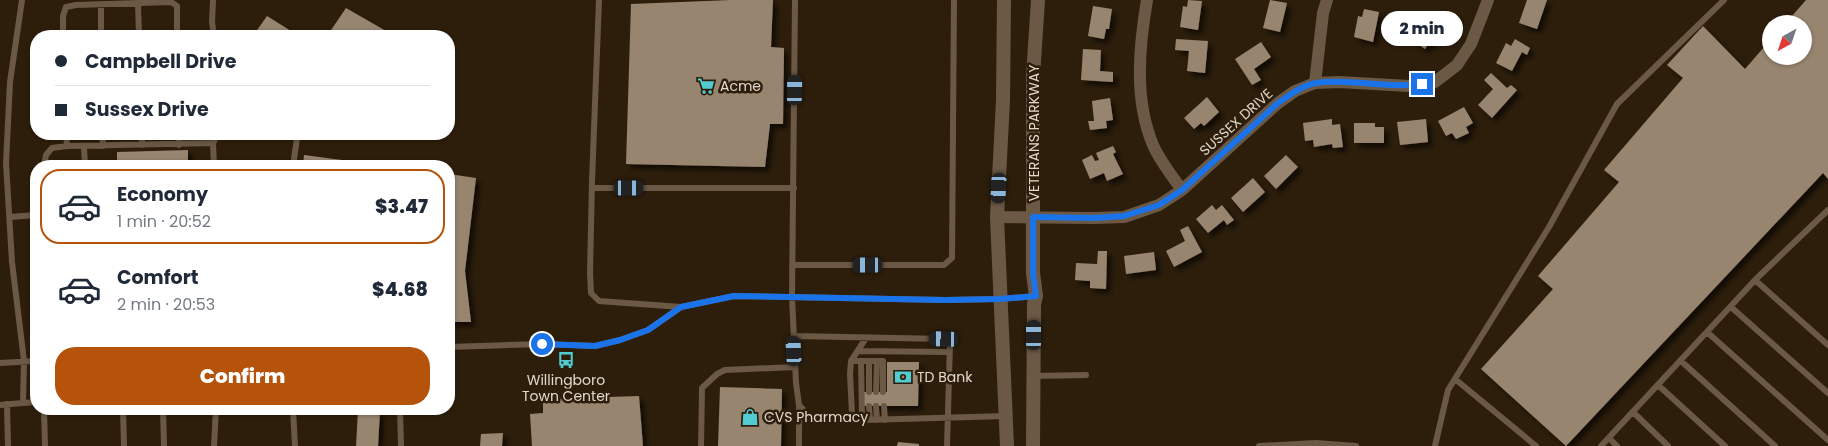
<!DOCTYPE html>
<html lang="en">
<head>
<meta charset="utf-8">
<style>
  :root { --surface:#fff; --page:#f6f6f7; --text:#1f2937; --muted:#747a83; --line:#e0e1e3; --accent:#b45309 }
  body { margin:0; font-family:Poppins,sans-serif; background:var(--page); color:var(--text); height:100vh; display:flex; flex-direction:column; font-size:19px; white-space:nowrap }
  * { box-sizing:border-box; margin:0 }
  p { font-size:16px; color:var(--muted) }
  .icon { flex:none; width:28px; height:28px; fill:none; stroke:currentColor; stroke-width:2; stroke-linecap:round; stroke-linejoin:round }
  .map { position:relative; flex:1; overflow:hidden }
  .drawer { position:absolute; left:30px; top:160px; width:425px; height:255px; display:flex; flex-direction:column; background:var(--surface); border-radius:20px; box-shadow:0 1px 4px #0004 }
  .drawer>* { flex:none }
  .hud { position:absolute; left:30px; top:30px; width:425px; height:110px; border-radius:20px; box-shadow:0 1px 4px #0004; display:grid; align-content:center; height:110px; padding:0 25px; background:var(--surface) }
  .needle { width:32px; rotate:220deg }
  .buttons { position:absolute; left:1762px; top:15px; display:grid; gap:10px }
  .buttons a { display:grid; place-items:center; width:50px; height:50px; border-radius:50%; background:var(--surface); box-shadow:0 1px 4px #0004; font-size:25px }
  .end { position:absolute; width:22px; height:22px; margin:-11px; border:6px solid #1a73e8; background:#fff; box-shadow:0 0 0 2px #fff }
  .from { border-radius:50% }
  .bubble { position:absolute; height:35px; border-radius:18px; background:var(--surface); box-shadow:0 1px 4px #0004; font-size:16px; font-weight:800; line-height:35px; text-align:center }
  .car { position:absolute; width:15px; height:30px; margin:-15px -8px; border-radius:6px; box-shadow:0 0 4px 1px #0007; background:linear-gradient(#222 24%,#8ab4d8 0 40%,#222 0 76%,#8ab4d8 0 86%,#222 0) }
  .hud b { display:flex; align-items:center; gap:18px; height:48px; font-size:19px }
  .hud b+b { border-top:1px solid var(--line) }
  .hud i { width:12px; height:12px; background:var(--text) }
  ul { padding:9px 0 0; list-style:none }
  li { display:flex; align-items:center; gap:15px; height:75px; margin:0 10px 8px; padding:0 15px; border:2px solid transparent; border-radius:20px }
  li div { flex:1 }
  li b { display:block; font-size:19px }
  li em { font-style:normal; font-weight:800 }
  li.on { border-color:var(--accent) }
  li>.icon { width:45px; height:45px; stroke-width:1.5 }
  .cta { display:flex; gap:10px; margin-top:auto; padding:10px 25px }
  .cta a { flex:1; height:58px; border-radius:20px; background:var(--accent); color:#fff; font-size:20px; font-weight:800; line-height:58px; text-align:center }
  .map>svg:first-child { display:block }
</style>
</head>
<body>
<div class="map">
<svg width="1828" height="446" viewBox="0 0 1828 446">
  <defs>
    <filter id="shadow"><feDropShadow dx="4.5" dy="4.5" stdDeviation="2.5" flood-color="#0009"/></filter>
  </defs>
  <rect width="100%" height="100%" fill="#2d1e0b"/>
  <path fill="#988570" filter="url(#shadow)" d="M731 0H773L771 47 784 48 783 124H770L765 167 626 164 631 4Z
    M1188 0 1202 1 1198 30 1180 27 1183 6 1187 7Z
    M1270 0 1287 3 1280 32 1263 28Z
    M1527 0H1547L1537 29 1519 23Z
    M1806 0H1828V179L1823 173 1566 446 1481 369 1553 289 1538 276 1619 182 1604 170 1683 78 1667 65 1703 26 1745 69 1771 39V56H1804V24H1785Z
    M1093 6 1112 9 1109 29H1106L1104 39 1088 36Z
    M346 8 386 31 383 36H327Z
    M1364 9 1379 12 1373 42 1354 37 1358 16 1362 17Z
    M1428 15 1444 25 1432 43 1430 41 1425 49 1412 40Z
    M267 16 299 36H253Z
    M1176 39 1208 41 1205 73 1187 71 1189 51 1175 50Z
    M1515 39 1530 48 1527 55 1522 52 1512 71 1496 63 1506 43 1511 46Z
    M1261 42 1271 57 1254 69 1261 80 1252 85 1235 59Z
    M1083 49 1101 50 1100 71 1113 72V82L1081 80Z
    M1491 73 1507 88 1511 85 1517 90 1492 118 1478 105 1493 89 1484 80Z
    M1207 97 1219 112 1204 126 1201 123 1194 129 1184 118Z
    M1110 98 1113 120 1106 121 1107 128 1090 130 1088 121H1094L1092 101Z
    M1464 107 1473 123 1466 127 1469 133 1456 139 1452 133 1446 136 1438 121Z
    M1332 119V125L1340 124 1343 147 1333 148 1332 144 1314 147 1313 140 1305 141 1303 123Z
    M1426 119 1428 142 1400 145 1397 122Z
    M1354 123H1375V127H1384V143H1354Z
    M1113 146 1116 152 1113 154 1123 174 1107 181 1104 173 1090 179 1082 160 1092 155 1095 161 1099 160 1096 153Z
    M188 150V166H117V152Z
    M304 155 380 165V166H303Z
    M1286 155 1298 167 1276 189 1264 176Z
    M449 174 476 178 465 271 471 322H449Z
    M1253 178 1265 192 1243 212 1231 198Z
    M1212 205 1216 210 1222 205 1234 220 1227 225 1224 220 1208 233 1196 219Z
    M1188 226 1202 252 1174 267 1166 251 1185 241 1180 230Z
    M1098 251H1107L1106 289 1090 288V281L1075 280 1076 263 1097 264Z
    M1154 252 1156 270 1126 274 1124 256Z
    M887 362H919L918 406H862V392H887Z
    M720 387 782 389 781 446H718Z
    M639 396 643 446H532L530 414 543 413V399Z
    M358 410 380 411 378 446H356Z
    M503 433 502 446H480L481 434Z
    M898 442 919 444V446H897Z"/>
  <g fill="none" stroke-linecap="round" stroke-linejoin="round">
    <path stroke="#6b5945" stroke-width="6" d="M213 0 212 22 214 36
      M599 0 592 181 590 273 591 293 599 301 681 307
      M795 0 792 297 796 383 799 405 809 416 830 421 1006 416
      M138 3 139 36
      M101 4V36
      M63 36V16L66 7 76 5 171 2 177 6V36
      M66 134 67 146 213 143
      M102 134 103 146
      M142 134V145
      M179 134V145
      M84 147 85 166
      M44 166 46 155 52 148 67 146
      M214 166 213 143 218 134
      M293 166 297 138 294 134
      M592 188H794
      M10 217 36 215
      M792 265H944L952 258 954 0
      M1755 280 1828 345
      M1731 307 1828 393
      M1707 332 1828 440
      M794 336 944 339 950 344 947 446
      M449 347 542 344 595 346 620 340 648 330 681 307 734 296 945 300 1000 299 1036 296
      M858 351 949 352
      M851 361H883V392
      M1681 361 1775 446
      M861 362 862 420
      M869 362V392
      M0 363 36 361
      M1034 376 1086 375
      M1455 379 1536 446
      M1658 385 1725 446
      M876 392 877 362
      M23 403 36 402
      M7 404 8 446
      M0 405 23 403 24 361 12 262 6 163 10 82 22 0
      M869 406 870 420
      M876 406 877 420
      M884 406 885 420
      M44 409 45 446
      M123 409 124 446
      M163 409 164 446
      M293 409 295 446
      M400 409 401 446
      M1633 412 1668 446
      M856 420 852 414 850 374 851 361 866 338
      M1609 438 1617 446
      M214 446 216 409
      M701 446 702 388 717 374 725 370 795 367
      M799 446V405
      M1259 446 1316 443 1356 446
      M1435 446 1448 390 1549 227 1617 104 1724 0
      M1601 446 1755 280 1828 210"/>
    <path stroke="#6b5945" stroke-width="12" d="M1147 0C1139 47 1134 100 1153 145 1160 161 1172 176 1182 190
      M1315 83 1323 13 1327 0
      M997 217 1094 218 1124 217 1159 205 1182 190 1278 103 1295 91 1315 83 1339 82 1409 86 1435 82 1457 65 1471 44 1488 0"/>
    <path stroke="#6b5945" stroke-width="14" d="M1004 0 1003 100 997 217 1007 446
      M1033 446 1034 304 1036 296 1033 273V76L1038 0"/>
  </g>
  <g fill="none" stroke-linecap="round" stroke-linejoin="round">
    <path stroke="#1a73e8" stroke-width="6" d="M542 344 595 346 620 340 648 330 681 307 734 296 945 300 1000 299 1036 296 1033 273V217L1094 218 1124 216 1159 205 1182 190 1278 103C1290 95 1302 85 1316 83 1351 78 1387 89 1422 84"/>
  </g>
  <defs>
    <g id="supermarket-bare" transform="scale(1.35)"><path d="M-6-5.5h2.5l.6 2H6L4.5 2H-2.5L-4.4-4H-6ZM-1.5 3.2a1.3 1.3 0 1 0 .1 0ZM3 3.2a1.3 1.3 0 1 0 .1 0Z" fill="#51ccd2" stroke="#2d1e0b" stroke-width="2.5" paint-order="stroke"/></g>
    <g id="bus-bare" transform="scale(1.35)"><path d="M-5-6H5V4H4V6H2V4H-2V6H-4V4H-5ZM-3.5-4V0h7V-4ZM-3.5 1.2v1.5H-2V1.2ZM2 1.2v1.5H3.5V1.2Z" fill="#51ccd2" stroke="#2d1e0b" stroke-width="2.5" paint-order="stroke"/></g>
    <g id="bank-bare" transform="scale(1.35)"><path d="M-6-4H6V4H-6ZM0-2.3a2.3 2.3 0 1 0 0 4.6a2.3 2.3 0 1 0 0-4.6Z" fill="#51ccd2" stroke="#2d1e0b" stroke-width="2.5" paint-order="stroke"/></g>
    <g id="shop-bare" transform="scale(1.35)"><path d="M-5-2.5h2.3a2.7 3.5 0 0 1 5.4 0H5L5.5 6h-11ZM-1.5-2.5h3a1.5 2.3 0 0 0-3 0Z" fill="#51ccd2" stroke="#2d1e0b" stroke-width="2.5" paint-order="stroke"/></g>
  </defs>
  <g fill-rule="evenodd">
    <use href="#supermarket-bare" x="706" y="86"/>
    <use href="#bus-bare" x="566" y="360"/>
    <use href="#bank-bare" x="903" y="377"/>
    <use href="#shop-bare" x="750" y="417"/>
  </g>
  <g text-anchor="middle" stroke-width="5" stroke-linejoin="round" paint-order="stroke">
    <g font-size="14" fill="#e2d7cc" stroke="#2d1e0b" text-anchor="start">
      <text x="720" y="91">Acme</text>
      <text x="917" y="382">TD Bank</text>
      <text x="566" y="385" text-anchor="middle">Willingboro<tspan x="566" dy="16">Town Center</tspan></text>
      <text x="764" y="422">CVS Pharmacy</text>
    </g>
    <g font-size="14" fill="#e2d7cc" stroke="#2d1e0b">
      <text transform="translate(1236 122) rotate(-42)" y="5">SUSSEX DRIVE</text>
      <text transform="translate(1034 133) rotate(-90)" y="5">VETERANS PARKWAY</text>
    </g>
  </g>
</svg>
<div class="buttons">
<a><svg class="needle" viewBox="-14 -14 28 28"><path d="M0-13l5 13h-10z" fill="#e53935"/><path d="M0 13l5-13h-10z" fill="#747a83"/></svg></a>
</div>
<i class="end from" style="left:542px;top:344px"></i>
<i class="end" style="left:1422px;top:84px"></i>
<div class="bubble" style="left:1381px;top:11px;width:82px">2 min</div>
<i class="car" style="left:795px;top:90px;rotate:1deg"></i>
<i class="car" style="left:629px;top:188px;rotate:90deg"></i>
<i class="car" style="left:999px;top:188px;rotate:183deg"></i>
<i class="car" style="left:868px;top:265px;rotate:270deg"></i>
<i class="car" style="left:1034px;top:335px;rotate:0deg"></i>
<i class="car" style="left:944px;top:339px;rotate:271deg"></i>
<i class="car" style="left:794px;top:351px;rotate:357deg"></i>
<div class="hud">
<b><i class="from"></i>Campbell Drive</b>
<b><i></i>Sussex Drive</b>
</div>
<section class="drawer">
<ul>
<li class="on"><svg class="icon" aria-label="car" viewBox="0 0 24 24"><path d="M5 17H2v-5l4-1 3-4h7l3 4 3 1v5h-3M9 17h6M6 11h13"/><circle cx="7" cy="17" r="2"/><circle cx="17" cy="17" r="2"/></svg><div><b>Economy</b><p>1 min · 20:52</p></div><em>$3.47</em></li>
<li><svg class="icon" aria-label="car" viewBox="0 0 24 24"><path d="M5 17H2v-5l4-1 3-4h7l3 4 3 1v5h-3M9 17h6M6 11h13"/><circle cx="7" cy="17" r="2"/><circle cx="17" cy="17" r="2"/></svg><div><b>Comfort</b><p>2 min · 20:53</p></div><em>$4.68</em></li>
</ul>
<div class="cta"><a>Confirm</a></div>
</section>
</div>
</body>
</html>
